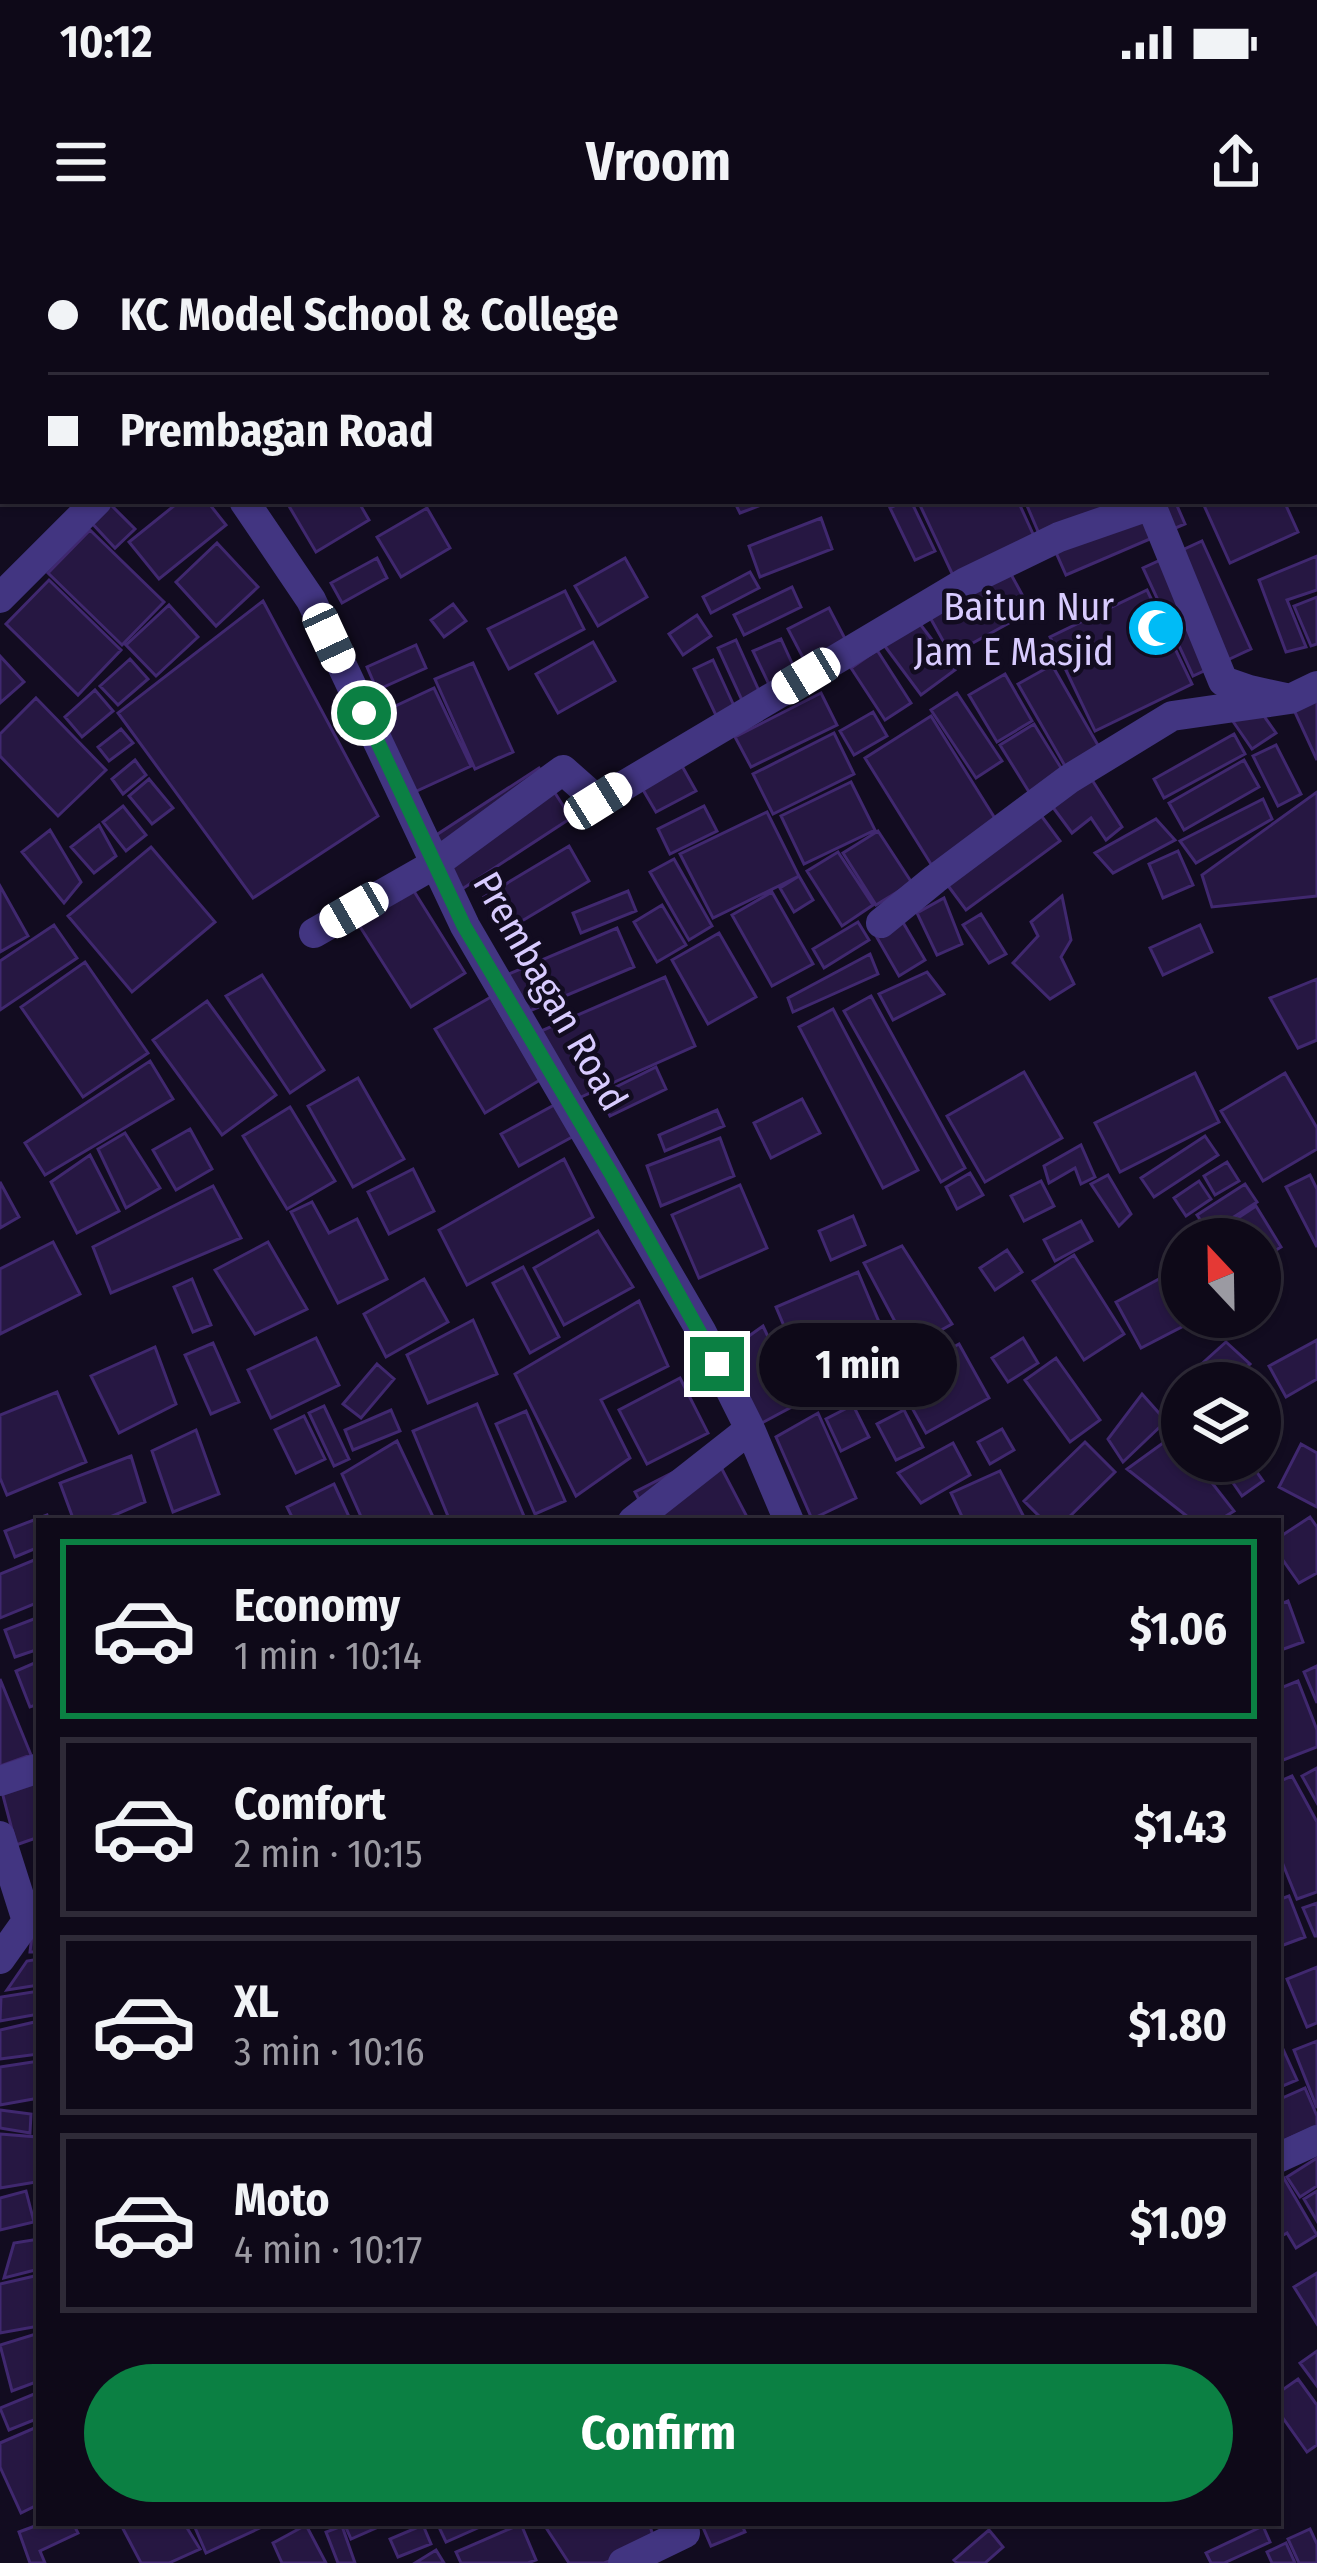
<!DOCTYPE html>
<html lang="en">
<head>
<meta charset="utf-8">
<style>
  :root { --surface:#0e0918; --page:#171221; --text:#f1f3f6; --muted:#9b9aa2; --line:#2e2a37; --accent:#0b8043 }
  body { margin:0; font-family:"Fira Sans Condensed",sans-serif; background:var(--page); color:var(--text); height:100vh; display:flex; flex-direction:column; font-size:45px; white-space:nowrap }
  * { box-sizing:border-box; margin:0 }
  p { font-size:39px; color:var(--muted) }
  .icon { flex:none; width:66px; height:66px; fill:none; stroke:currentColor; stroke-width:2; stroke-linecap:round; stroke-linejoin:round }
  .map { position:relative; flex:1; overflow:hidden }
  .sheet { position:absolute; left:36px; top:1278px; width:1245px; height:1008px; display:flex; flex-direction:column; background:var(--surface); border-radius:0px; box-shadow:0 3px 9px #0004,0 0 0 3px var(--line) }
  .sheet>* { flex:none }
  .hud { position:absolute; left:0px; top:0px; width:1317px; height:264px; box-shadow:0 3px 9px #0004,0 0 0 3px var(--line); display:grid; align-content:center; height:264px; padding:0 48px; background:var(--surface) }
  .needle { width:78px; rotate:338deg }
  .buttons { position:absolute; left:1161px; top:978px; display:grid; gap:24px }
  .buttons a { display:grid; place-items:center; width:120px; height:120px; border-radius:50%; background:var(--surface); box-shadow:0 3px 9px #0004,0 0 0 3px var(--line); font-size:60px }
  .end { position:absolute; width:54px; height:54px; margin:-27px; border:15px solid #0b8043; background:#fff; box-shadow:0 0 0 6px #fff }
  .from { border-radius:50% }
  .bubble { position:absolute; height:84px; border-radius:42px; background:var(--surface); box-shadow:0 3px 9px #0004,0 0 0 3px var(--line); font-size:39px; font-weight:700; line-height:84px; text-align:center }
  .car { position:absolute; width:36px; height:72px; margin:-36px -18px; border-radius:15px; box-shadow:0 0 9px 3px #0007; background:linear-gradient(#fff 24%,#345 0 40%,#fff 0 76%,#345 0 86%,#fff 0) }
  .hud b { display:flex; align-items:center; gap:42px; height:114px; font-size:45px }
  .hud b+b { border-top:3px solid var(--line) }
  .hud i { width:30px; height:30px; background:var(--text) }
  ul { padding:21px 0 0; list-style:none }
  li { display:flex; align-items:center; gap:36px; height:180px; margin:0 24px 18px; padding:0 24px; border:6px solid var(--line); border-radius:0px }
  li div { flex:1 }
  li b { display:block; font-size:45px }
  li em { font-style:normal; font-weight:700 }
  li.current { border-color:var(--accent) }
  li>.icon { width:108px; height:108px; stroke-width:1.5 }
  .button { display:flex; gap:24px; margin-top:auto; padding:24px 48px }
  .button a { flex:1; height:138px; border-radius:72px; background:var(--accent); color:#fff; font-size:48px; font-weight:700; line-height:138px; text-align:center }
  .status { display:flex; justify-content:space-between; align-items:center; height:84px; padding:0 60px; background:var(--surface); direction:ltr }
  .status svg { height:33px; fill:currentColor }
  header { display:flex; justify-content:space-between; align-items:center; height:156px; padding:0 48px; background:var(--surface); font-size:54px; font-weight:700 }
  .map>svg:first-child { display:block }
</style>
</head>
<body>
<div class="status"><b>10:12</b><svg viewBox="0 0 49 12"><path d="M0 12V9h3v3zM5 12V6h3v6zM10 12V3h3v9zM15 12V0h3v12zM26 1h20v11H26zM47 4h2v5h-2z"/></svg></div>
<header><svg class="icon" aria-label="menu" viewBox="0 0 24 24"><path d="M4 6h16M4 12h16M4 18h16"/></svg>Vroom<svg class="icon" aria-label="share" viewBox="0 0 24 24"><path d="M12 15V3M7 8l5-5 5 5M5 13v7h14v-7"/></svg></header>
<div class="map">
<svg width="1317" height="2323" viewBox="0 0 1317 2323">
  <rect width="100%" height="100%" fill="#120c20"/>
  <path fill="#261742" stroke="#40286f" stroke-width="3" d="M0 0H48L45 3H3V47L0 50Z
    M561 0H616L618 3H561Z
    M656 0H711L712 3H649Z
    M736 0H804L805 3H737Z
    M952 0H994L995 3H945Z
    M1032 0H1133L1126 3H1033Z
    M1291 0H1317V99L1314 100V3H1293Z
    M3 53V108L0 104V56Z
    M0 119 3 122V170L0 173Z
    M1317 179V257L1314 258V180Z
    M180 261H207L226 285 159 339 129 302Z
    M286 261H358L369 280 316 312Z
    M734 261H772L740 273Z
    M905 261H911L935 311 915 320 890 268Z
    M918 261H1018L1038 305 956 342Z
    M1025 261H1117L1118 263 1040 296Z
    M1164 261H1175L1185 284 1066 335 1054 308Z
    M1202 261H1284L1298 292 1230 323Z
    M108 262 135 289 115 308 89 280Z
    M427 268 450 308 401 337 377 297Z
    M821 278 832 309 760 337 749 306Z
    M90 290 164 362 122 405 48 333Z
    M1202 301 1251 409 1193 436 1143 328Z
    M217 303 258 347 216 386 176 342Z
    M1317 316V350L1287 360 1306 407 1286 412 1259 340Z
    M377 318 387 338 342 363 331 343Z
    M625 318 647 357 598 386 575 346Z
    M1007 327 1031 371 951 415 927 372Z
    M750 332 759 348 711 373 703 357Z
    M49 340 121 410 78 455 6 384Z
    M792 347 801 367 744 395 734 375Z
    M1147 350 1192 444 1095 491 1050 397Z
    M565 351 584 389 509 429 488 389Z
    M1317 357V404L1311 406 1294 366Z
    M263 361 378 576 253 658 118 473Z
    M453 364 466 381 444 397 431 380Z
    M169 365 198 397 156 436 126 405Z
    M829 368 853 414 812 435 788 389Z
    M697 375 711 396 683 415 669 394Z
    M917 380 955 430 921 455 884 405Z
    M781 399 801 443 774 455 753 411Z
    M736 400 764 462 746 469 718 408Z
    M593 402 615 441 558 473 536 434Z
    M416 405 426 428 377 450 367 427Z
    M877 410 911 463 885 480 851 428Z
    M0 416 24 442 0 463Z
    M130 419 148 439 118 465 100 446Z
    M713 420 740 479 722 488 694 429Z
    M473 423 513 512 475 529 435 439Z
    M1052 425 1099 507 1065 526 1018 444Z
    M1005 434 1032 481 997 502 969 455Z
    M434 448 471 526 408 555 372 477Z
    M1244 448 1276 493 1252 509 1221 464Z
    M95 450 113 471 82 497 65 477Z
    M821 453 837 485 751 527 735 497Z
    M957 453 1002 521 976 538 931 470Z
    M36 458 106 530 58 576 0 516V494Z
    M1317 460V520L1294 470Z
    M873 472 887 496 854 515 840 491Z
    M931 476 1001 588 934 629 865 518Z
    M1034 484 1063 531 1029 552 1000 505Z
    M121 489 133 503 109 521 98 507Z
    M834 493 854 534 773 574 753 534Z
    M1234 494 1245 514 1164 558 1154 539Z
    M1276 505 1301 554 1278 566 1253 516Z
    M135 520 146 535 123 554 112 539Z
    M1244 520 1259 547 1184 590 1169 563Z
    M682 526 696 551 656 572 642 548Z
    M539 528 571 578 456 653 424 603Z
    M1087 532 1122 587 1106 600 1091 578 1072 593 1049 562Z
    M149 539 173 568 152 584 129 556Z
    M851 542 875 590 804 624 781 576Z
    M1317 552V656L1212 667 1202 635Z
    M1263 559 1272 579 1196 623 1180 601Z
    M123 566 146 595 126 611 103 582Z
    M704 566 717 591 670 614 658 589Z
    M1037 570 1060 601 966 670 943 639Z
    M767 572 799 636 713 678 680 614Z
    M1156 579 1175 600 1113 633 1095 613Z
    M99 585 116 616 94 633 71 607Z
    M50 590 81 642 64 663 22 612Z
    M878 591 912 643 876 665 843 613Z
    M569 606 589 641 505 691 484 657Z
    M151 607 215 682 132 752 68 676Z
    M1178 611 1193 645 1163 658 1149 624Z
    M838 612 873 665 842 686 807 631Z
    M674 619 712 686 689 700 650 632Z
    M799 636 813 660 794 672 780 648Z
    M0 646 28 696 0 712Z
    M412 648 465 733 411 767 357 682Z
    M628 651 636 671 581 693 573 673Z
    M772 652 813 724 772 746 732 675Z
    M1062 656 1071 700 1061 717 1074 744 1050 759 1013 723 1038 696 1031 682Z
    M944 658 962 704 937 715 917 673Z
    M662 665 686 705 657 722 634 682Z
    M981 674 1006 714 989 723 963 685Z
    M901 679 925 720 899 736 875 694Z
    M858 682 869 700 824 728 813 709Z
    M54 685 77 718 0 770V721Z
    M1200 685 1212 712 1163 735 1150 708Z
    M617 688 634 727 520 775 504 736Z
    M719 693 756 757 708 784 672 720Z
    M870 714 878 734 793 772 788 758Z
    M85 722 148 813 83 857 21 767Z
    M927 732 944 754 893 780 879 754Z
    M262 735 324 830 290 853 226 756Z
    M665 737 695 806 572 861 541 791Z
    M1317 739V800L1298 808 1270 758Z
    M871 756 965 928 941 942 844 771Z
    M491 757 540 840 485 873 435 789Z
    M207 761 276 855 222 895 153 800Z
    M833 769 918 930 883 948 799 787Z
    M150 821 173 859 45 935 25 903Z
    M656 827 666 849 610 876 600 855Z
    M1024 832 1062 898 985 942 947 876Z
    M1195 833 1219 882 1120 932 1095 883Z
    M1285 833 1317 888V909L1263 941 1221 871Z
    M358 838 404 919 353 947 308 866Z
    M802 859 820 893 771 918 754 883Z
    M556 864 574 896 519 926 501 894Z
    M290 867 335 941 287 969 243 896Z
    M717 870 724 886 665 911 659 895Z
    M190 889 212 929 176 950 153 910Z
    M125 893 160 948 126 968 98 909Z
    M1205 896 1218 915 1154 957 1141 938Z
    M720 898 734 936 661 966 647 926Z
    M1081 905 1095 937 1081 944 1075 928 1049 943 1044 926Z
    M90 915 119 971 77 993 51 942Z
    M564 919 593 977 467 1045 439 990Z
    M1227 922 1239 941 1215 955 1204 936Z
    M413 929 434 971 389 994 368 952Z
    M970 933 983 955 957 969 946 947Z
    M1108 935 1131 974 1119 986 1091 944Z
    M1310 935 1317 949V1007L1286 947Z
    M1041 941 1054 966 1024 981 1011 956Z
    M1199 941 1211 959 1186 976 1174 958Z
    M0 942 19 977 0 988Z
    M1245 944 1257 962 1209 993 1197 975Z
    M740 945 767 1008 699 1038 672 975Z
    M213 946 241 998 111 1053 93 1007Z
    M312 962 329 993 357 979 387 1039 338 1063 291 972Z
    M1256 966 1281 1007 1260 1020V999H1206Z
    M853 976 865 1005 831 1020 819 991Z
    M1081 981 1092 1001 1055 1021 1044 1000Z
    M598 991 633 1047 564 1085 534 1028Z
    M53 1002 80 1054 0 1094V1029Z
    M268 1002 307 1069 255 1094 215 1030Z
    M902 1006 952 1084 909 1108 864 1023Z
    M1007 1010 1022 1032 995 1050 980 1028Z
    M1074 1015 1124 1094 1084 1120 1033 1041Z
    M523 1027 559 1097 530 1113 493 1043Z
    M858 1032 893 1115 811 1150 776 1067Z
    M1172 1032 1182 1051V1077L1197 1079 1141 1108 1116 1062Z
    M192 1039 211 1085 193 1092 174 1047Z
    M424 1039 448 1082 386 1117 364 1074Z
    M639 1061 668 1126 601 1160 630 1218 576 1256 515 1134Z
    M473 1080 497 1134 428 1163 407 1115Z
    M763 1086 799 1163 758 1185 725 1113Z
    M316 1098 339 1145 271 1178 248 1130Z
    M1023 1098 1038 1123 1008 1142 992 1118Z
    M1317 1100V1139L1286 1157 1269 1126Z
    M1226 1102 1250 1124 1229 1143H1182V1173L1166 1156Z
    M213 1103 239 1162 211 1174 185 1115Z
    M959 1104 989 1158 926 1193 896 1139Z
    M155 1107 176 1164 119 1193 91 1136Z
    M1056 1118 1100 1180 1070 1202 1025 1140Z
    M377 1124 394 1139 361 1178 343 1164Z
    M680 1138 708 1193 647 1224 619 1170Z
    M57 1152 86 1222 7 1255 0 1238V1175Z
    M1142 1154 1166 1181 1123 1222 1108 1199Z
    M477 1164 526 1281H450L413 1191Z
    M853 1165 869 1197 841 1211 826 1179Z
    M324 1166 349 1219 334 1226 309 1173Z
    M391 1170 400 1191 353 1210 345 1190Z
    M904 1170 923 1207 896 1220 877 1184Z
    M526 1171 565 1261 535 1274 496 1184Z
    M818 1173 856 1258 812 1279 776 1197Z
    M304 1176 325 1219 296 1233 275 1190Z
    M1002 1189 1014 1210 990 1224 978 1202Z
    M196 1190 219 1254 173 1272 152 1211Z
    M1174 1195 1182 1205V1221H1195L1234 1271 1218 1281H1193L1127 1229Z
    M397 1201 435 1281H363L342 1234Z
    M1085 1202 1115 1232 1065 1281H1044L1024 1261Z
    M953 1203 970 1235 921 1263 898 1233Z
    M1301 1204 1317 1213V1267L1279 1247Z
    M713 1212 746 1275 733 1281H650L635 1252Z
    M131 1216 145 1262 101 1281H74L60 1243Z
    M1218 1221H1249L1263 1241 1242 1256Z
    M1000 1231 1026 1281H964L951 1253Z
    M334 1244 351 1281H294L287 1267Z
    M47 1275 49 1281H39V1307L15 1317 5 1291Z
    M1310 1277 1317 1287V1333L1299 1343 1278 1313V1298Z
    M39 1318V1362L0 1378V1334Z
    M1288 1361 1303 1402 1278 1411V1365Z
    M39 1377V1409L15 1417 5 1390Z
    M39 1421V1464L30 1467 16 1431Z
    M1317 1426V1463L1304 1432Z
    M0 1439 31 1515 0 1526Z
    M1298 1441 1317 1490V1507L1278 1522V1449Z
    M1317 1528V1563L1302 1536Z
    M1292 1536 1317 1582V1652L1297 1659 1278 1612V1542Z
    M39 1537V1597L16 1605 2 1552Z
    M1289 1656 1305 1697 1278 1707V1660Z
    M1317 1663V1696H1315L1303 1668Z
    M39 1685V1712H30L33 1687Z
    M39 1719V1745L7 1750 27 1721Z
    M1317 1727V1783L1307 1787 1287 1739Z
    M39 1751V1774L0 1781 1 1757Z
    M39 1781V1814L0 1819V1790Z
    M1278 1798 1297 1840 1278 1848Z
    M1317 1801V1868L1294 1810Z
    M39 1821V1858L0 1865V1827Z
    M1305 1848 1317 1876V1886L1278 1903V1860Z
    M0 1870 31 1874 30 1893 0 1888Z
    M0 1894 37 1897 36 1942 0 1948Z
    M1317 1918V1946L1300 1957 1287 1937Z
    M1278 1928 1317 1995 1296 2008 1287 1993 1278 1998Z
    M26 1951 34 1982 0 1990V1958Z
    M1317 1951V1981L1304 1959Z
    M39 1999V2029L4 2038 14 2003Z
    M1317 2033V2084L1294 2047Z
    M39 2035V2086L0 2093V2044Z
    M39 2093V2141L12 2151 0 2105Z
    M1317 2111V2146L1300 2123Z
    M1298 2139 1317 2165V2205L1307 2212 1278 2171V2153Z
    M39 2152V2178L9 2190 0 2168Z
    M39 2186V2264L21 2273 0 2227V2203Z
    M43 2283H73L78 2293 40 2311 45 2323H30L19 2292Z
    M120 2283H184L200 2309 169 2323H141Z
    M193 2283H261L262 2287 206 2313Z
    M344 2283H384L385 2284 351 2299Z
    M437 2283H489L446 2302Z
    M543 2283H649L656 2305 604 2323H569Z
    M707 2283H741L745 2292 711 2306 702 2285Z
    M521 2284 536 2320 528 2323H461L456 2312Z
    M306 2285 326 2323H282L273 2303Z
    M423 2285 431 2304 398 2317 390 2299Z
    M342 2286 355 2323H338L326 2292Z
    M1263 2286 1270 2302 1224 2323H1211L1206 2313Z
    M1310 2289 1317 2304V2323H1299L1288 2299Z
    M989 2290 1003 2307 985 2323H957L954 2320Z
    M1286 2303 1295 2323H1272L1267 2312Z
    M436 2310 444 2323H415Z"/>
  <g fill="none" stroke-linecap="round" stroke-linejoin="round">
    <path stroke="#423581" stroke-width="30" d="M98 0 100 3
      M648 0 650 3
      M1036 0 1037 3
      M429 3 435 0
      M244 261 311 360 465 686 701 1091 750 1189 789 1281
      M0 358 97 261
      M881 683 935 639 1069 539 1172 476 1290 459 1317 446
      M314 693 435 624 563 530 598 561 966 342 1059 297 1151 265 1223 441 1249 450 1290 459
      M633 1281 750 1189
      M0 1541 39 1528
      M0 1596 27 1681 0 1719
      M1278 1918 1317 1900
      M623 2323 685 2293"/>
  </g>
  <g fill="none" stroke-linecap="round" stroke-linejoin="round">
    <path stroke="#0b8043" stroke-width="15" d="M364 473 464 686 612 935 717 1124"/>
  </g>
  <defs>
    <g id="mosque-disc" transform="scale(3)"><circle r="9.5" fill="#00bbf6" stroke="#120c20"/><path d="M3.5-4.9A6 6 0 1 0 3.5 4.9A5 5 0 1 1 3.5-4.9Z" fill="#fff"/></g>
  </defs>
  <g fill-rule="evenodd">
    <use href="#mosque-disc" x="1156" y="388"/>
  </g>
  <g text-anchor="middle" stroke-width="9" stroke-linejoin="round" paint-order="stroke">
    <g font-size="39" fill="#d8cbff" stroke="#120c20" text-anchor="end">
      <text x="1114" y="380">Baitun Nur<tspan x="1114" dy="45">Jam E Masjid</tspan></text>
    </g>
    <g font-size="39" fill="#d8cbff" stroke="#120c20">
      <text transform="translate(551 751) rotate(60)" y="14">Prembagan Road</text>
    </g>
  </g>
</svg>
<div class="buttons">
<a><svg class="needle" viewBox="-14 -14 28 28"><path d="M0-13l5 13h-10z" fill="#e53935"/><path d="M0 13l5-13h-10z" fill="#9b9aa2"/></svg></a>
<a><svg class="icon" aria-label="layers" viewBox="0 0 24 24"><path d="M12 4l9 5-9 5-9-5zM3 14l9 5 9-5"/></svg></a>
</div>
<i class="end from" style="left:364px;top:473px"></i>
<i class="end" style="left:717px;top:1124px"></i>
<div class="bubble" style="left:759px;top:1083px;width:198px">1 min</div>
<i class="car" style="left:329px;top:398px;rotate:155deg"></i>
<i class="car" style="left:806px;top:436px;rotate:239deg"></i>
<i class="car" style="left:598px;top:561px;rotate:58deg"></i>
<i class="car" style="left:354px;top:670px;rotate:240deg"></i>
<div class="hud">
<b><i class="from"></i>KC Model School &amp; College</b>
<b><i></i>Prembagan Road</b>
</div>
<section class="sheet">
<ul>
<li class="current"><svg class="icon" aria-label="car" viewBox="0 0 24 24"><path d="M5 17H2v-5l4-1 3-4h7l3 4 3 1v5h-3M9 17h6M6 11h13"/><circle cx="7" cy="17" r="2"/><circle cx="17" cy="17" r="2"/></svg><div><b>Economy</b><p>1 min · 10:14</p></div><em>$1.06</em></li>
<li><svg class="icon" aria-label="car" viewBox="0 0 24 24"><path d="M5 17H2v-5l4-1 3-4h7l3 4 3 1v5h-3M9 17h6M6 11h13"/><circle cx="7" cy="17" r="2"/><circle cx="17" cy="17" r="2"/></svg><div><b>Comfort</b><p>2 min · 10:15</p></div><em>$1.43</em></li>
<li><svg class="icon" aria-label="car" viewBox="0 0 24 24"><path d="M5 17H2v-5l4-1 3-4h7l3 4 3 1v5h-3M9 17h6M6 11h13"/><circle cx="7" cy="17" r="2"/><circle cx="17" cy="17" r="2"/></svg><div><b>XL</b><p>3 min · 10:16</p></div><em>$1.80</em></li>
<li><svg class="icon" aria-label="car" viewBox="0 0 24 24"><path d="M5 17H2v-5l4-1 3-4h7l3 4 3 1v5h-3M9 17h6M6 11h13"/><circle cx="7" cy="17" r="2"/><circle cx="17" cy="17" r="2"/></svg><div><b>Moto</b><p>4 min · 10:17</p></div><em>$1.09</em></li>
</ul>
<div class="button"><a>Confirm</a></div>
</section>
</div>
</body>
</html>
